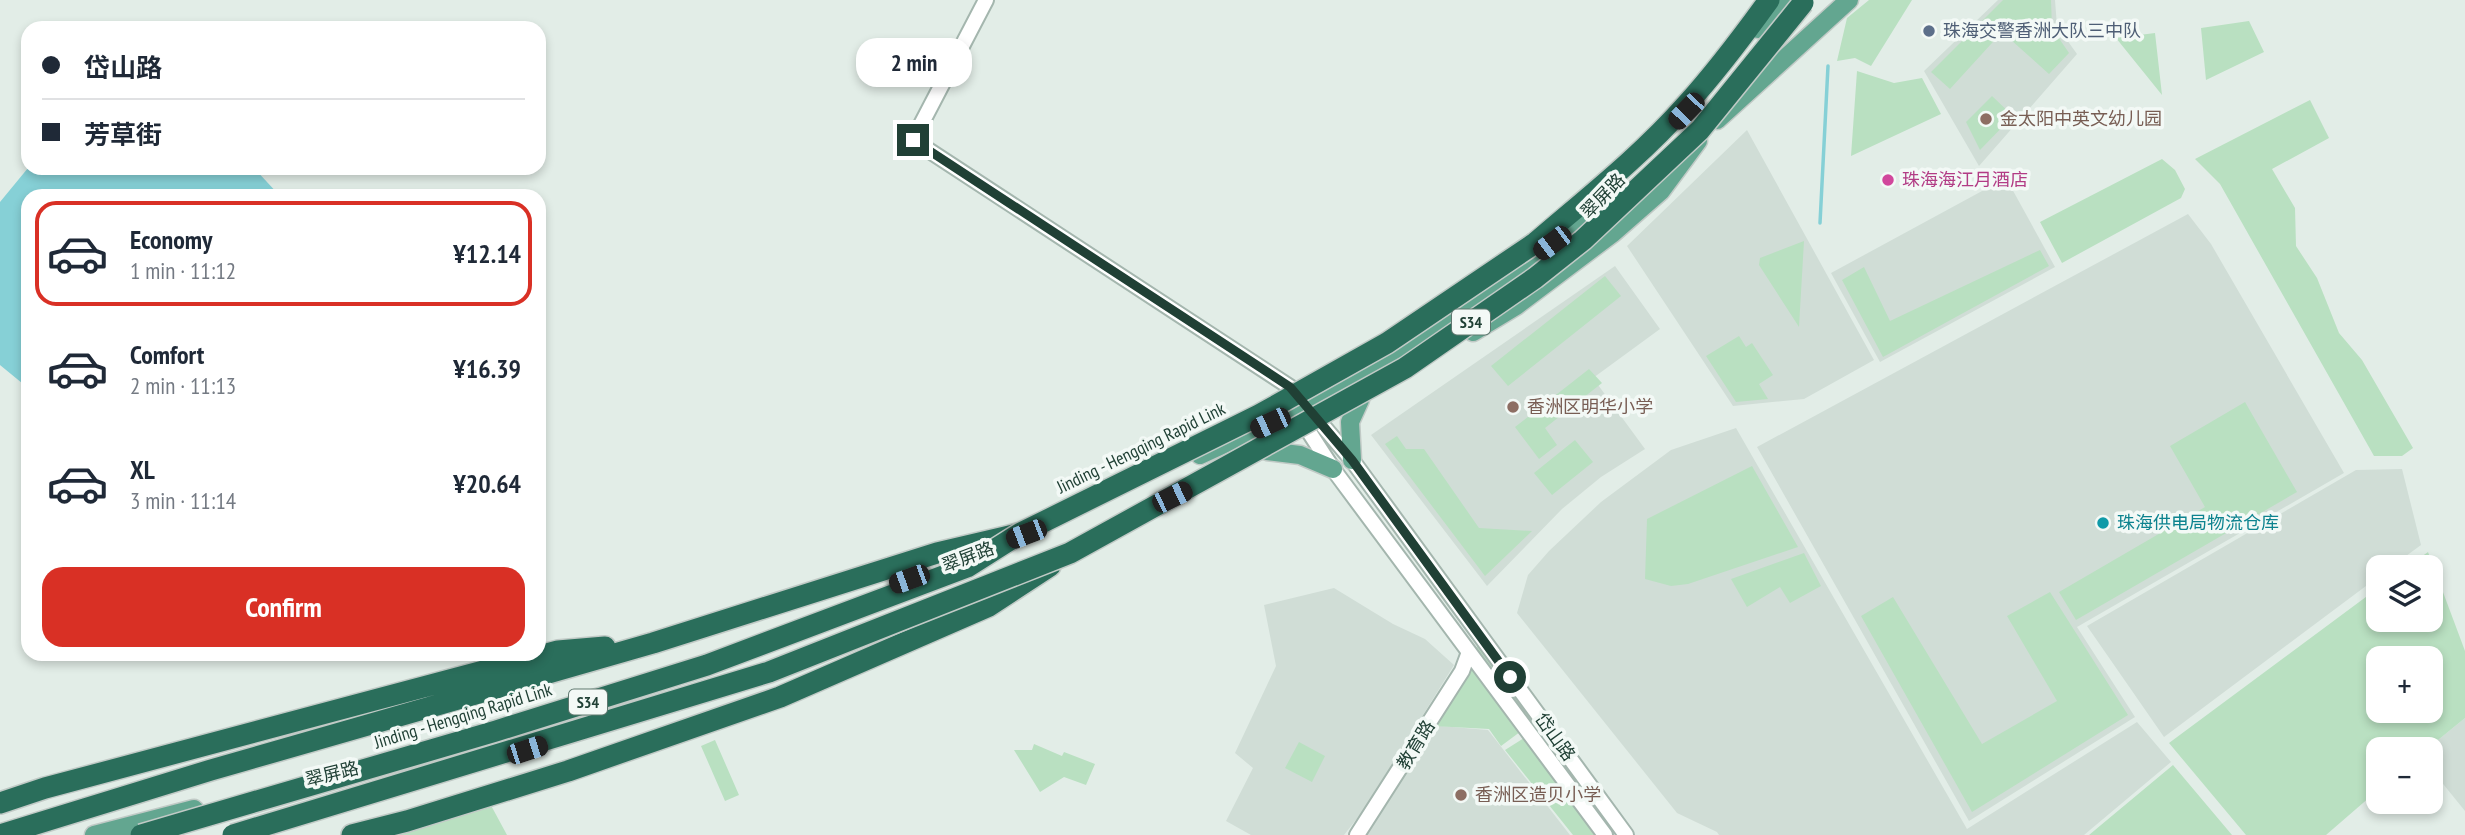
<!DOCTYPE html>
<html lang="en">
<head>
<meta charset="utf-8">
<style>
  :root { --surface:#fff; --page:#f6f6f7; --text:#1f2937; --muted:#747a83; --line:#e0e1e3; --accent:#d93025 }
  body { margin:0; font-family:"PT Sans Narrow","Noto Sans SC",sans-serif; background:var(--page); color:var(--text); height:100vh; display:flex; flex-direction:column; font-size:26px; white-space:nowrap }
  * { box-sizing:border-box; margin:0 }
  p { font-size:23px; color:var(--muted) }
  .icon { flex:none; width:38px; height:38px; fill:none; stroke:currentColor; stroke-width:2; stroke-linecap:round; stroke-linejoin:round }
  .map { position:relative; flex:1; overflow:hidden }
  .drawer { position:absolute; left:21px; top:189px; width:525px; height:472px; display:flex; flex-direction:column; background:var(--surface); border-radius:21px; box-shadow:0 4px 10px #0003 }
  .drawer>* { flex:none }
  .top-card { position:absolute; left:21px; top:21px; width:525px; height:154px; border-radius:21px; box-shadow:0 4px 10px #0003; display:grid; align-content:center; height:154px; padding:0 21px; background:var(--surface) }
  .tools { position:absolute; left:2366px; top:555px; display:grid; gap:14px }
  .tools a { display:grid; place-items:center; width:77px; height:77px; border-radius:14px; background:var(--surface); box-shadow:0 4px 10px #0003; font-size:35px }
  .end { position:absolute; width:32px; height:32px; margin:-16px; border:9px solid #204035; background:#fff; box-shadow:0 0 0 4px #fff }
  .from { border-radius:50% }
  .bubble { position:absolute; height:49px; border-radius:21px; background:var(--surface); box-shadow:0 4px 10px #0003; font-size:23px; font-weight:700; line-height:49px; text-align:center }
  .car { position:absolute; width:21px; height:42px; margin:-21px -10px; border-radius:9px; box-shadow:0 0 5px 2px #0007; background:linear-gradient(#222 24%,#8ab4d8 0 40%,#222 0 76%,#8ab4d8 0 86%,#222 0) }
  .top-card b { display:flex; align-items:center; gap:24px; height:66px; font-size:26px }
  .top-card b+b { border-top:2px solid var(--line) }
  .top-card i { width:18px; height:18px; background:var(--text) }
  ul { padding:12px 0 0; list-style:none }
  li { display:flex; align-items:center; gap:21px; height:105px; margin:0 14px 10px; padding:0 7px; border:4px solid transparent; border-radius:21px }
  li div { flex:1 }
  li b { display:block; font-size:26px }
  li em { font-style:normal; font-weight:700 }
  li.selected { border-color:var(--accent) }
  li>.icon { width:63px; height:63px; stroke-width:1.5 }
  .action { display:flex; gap:14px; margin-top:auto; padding:14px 21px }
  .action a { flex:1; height:80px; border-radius:21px; background:var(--accent); color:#fff; font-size:28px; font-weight:700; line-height:80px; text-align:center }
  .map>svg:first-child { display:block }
</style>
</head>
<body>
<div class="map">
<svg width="2465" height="835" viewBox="0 0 2465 835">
  <rect width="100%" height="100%" fill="#e2ede7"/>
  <path fill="#d0ddd6" d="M1998 0H2055L2057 26 2077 54 1979 166 1924 71Z
    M1747 130 1874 360 1804 399 1733 406 1627 246Z
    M2006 178 2055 267 1880 362 1831 273Z
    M2188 214 2211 244 2344 473 2077 627 2135 717 1969 821 1757 447Z
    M1615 266 1660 329 1593 378 1645 449 1601 477 1562 509 1487 586 1371 435Z
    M1736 428 1967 829 2137 722 2171 762 2084 835H1719L1717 832 1677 813 1517 613 1528 575 1549 551 1601 502 1671 450Z
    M2402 469 2421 545 2391 567H2378V577L2164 737 2087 626 2356 470Z
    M1334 588 1393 624 1425 639 1454 665 1366 807 1344 835H1251L1226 821 1253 768 1235 753 1276 666 1264 605Z
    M2465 718V811L2431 769V749H2427Z
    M1428 725 1488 730 1570 835H1356Z"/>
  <path fill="#b9e0c1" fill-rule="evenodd" d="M1869 0H1912L1871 66 1855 58 1837 61 1847 18Z
    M2003 0H2051L2052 28 2069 53 2049 74 2002 32 1950 89 1931 72Z
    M2249 21 2264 52 2206 80 2201 28Z
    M2155 33 2162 95 2116 38Z
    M1857 71 1894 83 1922 78 1941 114 1851 156Z
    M1992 96 2013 116 1980 150 1966 122Z
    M2310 100 2329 138 2272 169 2295 208 2296 246 2317 278 2339 333 2362 360 2413 448 2402 456H2374L2220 184 2195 159Z
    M2162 159 2175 170 2185 189 2181 198 2062 263 2040 222Z
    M1804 241 1799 327 1759 265 1760 258Z
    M2040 250 2049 266 1883 357 1842 280 1864 267 1890 321Z
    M1605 276 1621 296 1508 386 1491 366Z
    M1739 336 1746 347 1752 343 1773 375 1759 384 1768 399 1736 402 1706 356Z
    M1589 369 1602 383 1545 428 1557 445 1539 459 1515 427Z
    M2245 402 2297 492 2076 620 2059 592 2205 507 2170 446Z
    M1397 436 1406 449H1424L1479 528 1532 531 1485 576 1385 444Z
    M1575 440 1593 462 1552 495 1534 473Z
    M1752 466 1798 547 1688 584 1671 586 1645 579 1647 519Z
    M2428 552 2465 651V718L2427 749H2378V790L2326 835H2246L2169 743 2378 588V620H2431V567H2407ZM2378 658H2431V710H2378Z
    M1804 553 1821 586 1790 603 1780 587 1747 607 1731 579Z
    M2050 592 2128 715 1972 812 1861 616 1893 597 1982 744 2057 701 2007 616Z
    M1479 643 1535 721 1501 746 1489 729 1433 726Z
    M1538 729 1614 835H1573L1505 750Z
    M715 740 739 795 725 801 701 746Z
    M1299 742 1325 756 1312 782 1285 768Z
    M1034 744 1062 756 1064 752 1095 764 1086 785 1064 777 1040 792 1014 750H1032Z
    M2173 765 2232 835H2089Z
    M487 798 507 835H384Z"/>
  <path fill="#86d0d6" d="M28 168H254L280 196H28V388L0 365V202Z"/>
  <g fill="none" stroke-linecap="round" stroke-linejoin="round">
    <path stroke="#86d0d6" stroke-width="3.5" d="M1820 223 1828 66"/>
    <g stroke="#a4b6ae" stroke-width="18">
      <path id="minor" d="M986 0 913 140 1290 387 1352 460 1626 835
        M1300 418 1333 469 1605 835
        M1357 835 1462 671 1469 652"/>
    </g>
    <g stroke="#c1cac6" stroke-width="21">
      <path id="major" d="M1758 29 1784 0
        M1717 120 1849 0
        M1473 332 1516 306 1613 233 1661 191 1698 141
        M1267 451 1300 455 1333 469
        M1200 455 1305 407 1397 352 1490 290 1573 228 1606 193
        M1352 460 1350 422 1360 400
        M94 835 194 809"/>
    </g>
    <g stroke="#c1cac6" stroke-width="24">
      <path id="highway" d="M1535 243C1586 199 1641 156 1686 105 1716 72 1743 36 1769 0
        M0 803 45 788 558 651 605 647
        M0 835 211 770 653 643 937 553 1018 534
        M352 835 407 821 568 771 780 697 989 606 1050 566"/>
    </g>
    <use href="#minor" stroke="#fff" stroke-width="14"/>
    <use href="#major" stroke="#63a690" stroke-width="18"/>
    <use href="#highway" stroke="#2a6e5b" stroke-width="21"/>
    <g stroke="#c1cac6" stroke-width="24" stroke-linecap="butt">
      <path id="highway-bridge" d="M141 835 496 731 707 665 967 567 1021 533 1259 415 1387 343 1535 243
        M233 835 769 672 1070 553 1405 368 1535 278 1583 240 1700 130 1803 3"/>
    </g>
    <use href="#highway-bridge" stroke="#2a6e5b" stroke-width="21"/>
  </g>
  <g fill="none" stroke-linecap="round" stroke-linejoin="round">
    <path stroke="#204035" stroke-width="9" d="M913 140 1290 387 1352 460 1510 677"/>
  </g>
  <circle fill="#5c6f8a" stroke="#f3f9f6" stroke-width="2.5" cx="1929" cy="31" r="7"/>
  <g fill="#8d6e63" stroke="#f3f9f6" stroke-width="2.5">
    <circle cx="1986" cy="119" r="7"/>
    <circle cx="1513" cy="407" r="7"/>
    <circle cx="1461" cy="795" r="7"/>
  </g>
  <circle fill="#d1479c" stroke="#f3f9f6" stroke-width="2.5" cx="1888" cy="180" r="7"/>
  <circle fill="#0f9aa8" stroke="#f3f9f6" stroke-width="2.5" cx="2103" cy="523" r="7"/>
  <g text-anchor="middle" stroke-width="7" stroke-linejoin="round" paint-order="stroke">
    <g fill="#f3f9f6" stroke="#5f786f" stroke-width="2">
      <rect x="1452" y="309.5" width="38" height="25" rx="5"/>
      <rect x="569" y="689.5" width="38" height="25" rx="5"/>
    </g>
    <g font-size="16" font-weight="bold" fill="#204035">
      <text x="1471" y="328">S34</text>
      <text x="588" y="708">S34</text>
    </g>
    <g font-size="18" fill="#4e5e75" stroke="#f3f9f6" text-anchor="start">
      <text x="1943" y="37">珠海交警香洲大队三中队</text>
    </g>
    <g font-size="18" fill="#785e54" stroke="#f3f9f6" text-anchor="start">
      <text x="2000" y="125">金太阳中英文幼儿园</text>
      <text x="1527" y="413">香洲区明华小学</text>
      <text x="1475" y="801">香洲区造贝小学</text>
    </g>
    <g font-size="18" fill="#b23c85" stroke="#f3f9f6" text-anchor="start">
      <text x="1902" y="186">珠海海江月酒店</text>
    </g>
    <g font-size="18" fill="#204035" stroke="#f3f9f6">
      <text transform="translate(1603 196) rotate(-46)" y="6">翠屏路</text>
      <text transform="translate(1141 448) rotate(-26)" y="6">Jinding - Hengqing Rapid Link</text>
      <text transform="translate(968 557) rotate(-21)" y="6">翠屏路</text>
      <text transform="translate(463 716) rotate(-17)" y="6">Jinding - Hengqing Rapid Link</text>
      <text transform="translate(1555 737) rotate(54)" y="6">岱山路</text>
      <text transform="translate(1416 745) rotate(-58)" y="6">教育路</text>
      <text transform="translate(332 774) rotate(-14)" y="6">翠屏路</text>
    </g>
    <g font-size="18" fill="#0d838f" stroke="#f3f9f6" text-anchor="start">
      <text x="2117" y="529">珠海供电局物流仓库</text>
    </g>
  </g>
</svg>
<div class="tools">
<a><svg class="icon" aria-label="layers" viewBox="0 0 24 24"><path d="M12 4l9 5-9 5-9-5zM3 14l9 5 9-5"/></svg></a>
<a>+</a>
<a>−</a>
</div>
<i class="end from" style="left:1510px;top:677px"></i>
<i class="end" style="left:913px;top:140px"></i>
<div class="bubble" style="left:856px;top:38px;width:116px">2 min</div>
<i class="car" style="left:1686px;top:111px;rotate:224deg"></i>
<i class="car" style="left:1552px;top:243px;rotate:233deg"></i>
<i class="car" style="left:1270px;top:423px;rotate:245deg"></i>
<i class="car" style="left:1172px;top:497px;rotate:64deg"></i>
<i class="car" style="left:1026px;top:534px;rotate:249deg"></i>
<i class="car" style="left:909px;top:579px;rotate:250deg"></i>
<i class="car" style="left:527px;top:750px;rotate:72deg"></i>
<div class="top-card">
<b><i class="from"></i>岱山路</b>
<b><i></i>芳草街</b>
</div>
<section class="drawer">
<ul>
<li class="selected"><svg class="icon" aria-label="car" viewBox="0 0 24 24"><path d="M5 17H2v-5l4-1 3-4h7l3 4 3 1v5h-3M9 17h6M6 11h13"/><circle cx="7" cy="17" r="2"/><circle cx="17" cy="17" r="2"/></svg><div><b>Economy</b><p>1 min · 11:12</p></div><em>¥12.14</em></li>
<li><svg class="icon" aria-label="car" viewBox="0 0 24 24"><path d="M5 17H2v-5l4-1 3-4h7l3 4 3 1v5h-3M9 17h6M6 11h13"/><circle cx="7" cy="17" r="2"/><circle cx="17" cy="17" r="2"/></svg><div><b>Comfort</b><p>2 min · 11:13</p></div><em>¥16.39</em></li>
<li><svg class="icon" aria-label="car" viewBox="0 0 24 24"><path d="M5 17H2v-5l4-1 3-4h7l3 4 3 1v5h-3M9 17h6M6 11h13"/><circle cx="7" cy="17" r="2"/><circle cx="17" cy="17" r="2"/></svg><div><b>XL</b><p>3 min · 11:14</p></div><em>¥20.64</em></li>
</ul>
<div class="action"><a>Confirm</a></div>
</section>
</div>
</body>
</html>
